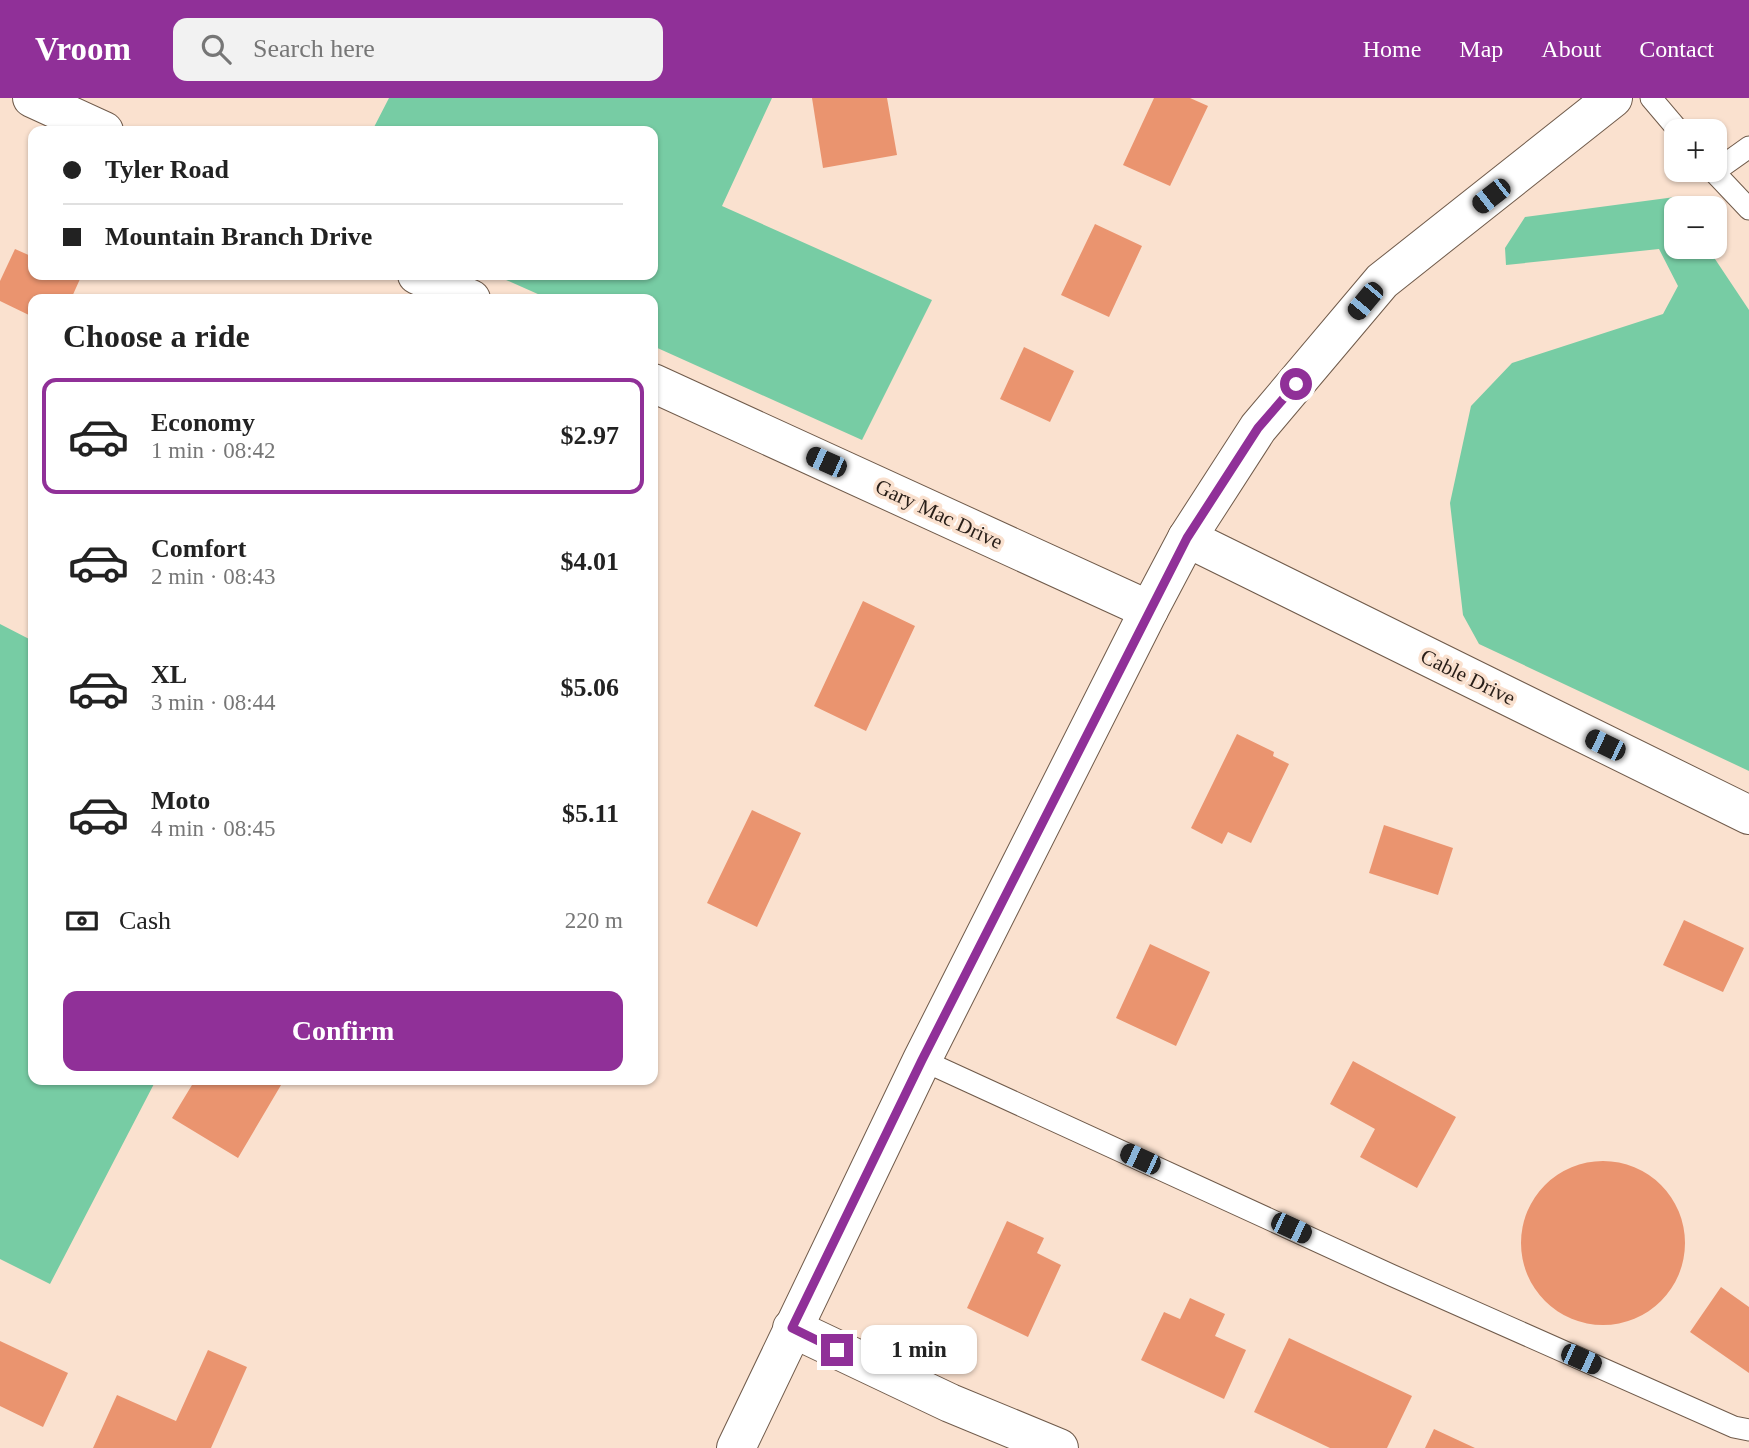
<!DOCTYPE html>
<html lang="en">
<head>
<meta charset="utf-8">
<style>
  :root { --surface:#fff; --page:#f2f2f2; --text:#222; --muted:#767676; --line:#e0e0e0; --accent:#903098 }
  body { margin:0; font-family:Georgia,serif; background:var(--page); color:var(--text); height:100vh; display:flex; flex-direction:column; font-size:26px; white-space:nowrap }
  * { box-sizing:border-box; margin:0 }
  p { font-size:23px; color:var(--muted) }
  .icon { flex:none; width:38px; height:38px; fill:none; stroke:currentColor; stroke-width:2; stroke-linecap:round; stroke-linejoin:round }
  .map { position:relative; flex:1; overflow:hidden }
  .details { position:absolute; left:28px; top:196px; width:630px; height:791px; display:flex; flex-direction:column; background:var(--surface); border-radius:14px; box-shadow:0 2px 5px #0004 }
  .details>* { flex:none }
  .hud { position:absolute; left:28px; top:28px; width:630px; height:154px; border-radius:14px; box-shadow:0 2px 5px #0004; display:grid; align-content:center; height:154px; padding:0 35px; background:var(--surface) }
  .tools { position:absolute; left:1664px; top:21px; display:grid; gap:14px }
  .tools a { display:grid; place-items:center; width:63px; height:63px; border-radius:14px; background:var(--surface); box-shadow:0 2px 5px #0004; font-size:35px }
  .end { position:absolute; width:32px; height:32px; margin:-16px; border:9px solid #903098; background:#fff; box-shadow:0 0 0 4px #fff }
  .from { border-radius:50% }
  .bubble { position:absolute; height:49px; border-radius:14px; background:var(--surface); box-shadow:0 2px 5px #0004; font-size:23px; font-weight:600; line-height:49px; text-align:center }
  .car { position:absolute; width:21px; height:42px; margin:-21px -10px; border-radius:9px; box-shadow:0 0 5px 2px #0007; background:linear-gradient(#222 24%,#8ab4d8 0 40%,#222 0 76%,#8ab4d8 0 86%,#222 0) }
  .hud b { display:flex; align-items:center; gap:24px; height:66px; font-size:26px }
  .hud b+b { border-top:2px solid var(--line) }
  .hud i { width:18px; height:18px; background:var(--text) }
  ul { padding:0; list-style:none }
  li { display:flex; align-items:center; gap:21px; height:116px; margin:0 14px 10px; padding:0 21px; border:4px solid transparent; border-radius:14px }
  li div { flex:1 }
  li b { display:block; font-size:26px }
  li em { font-style:normal; font-weight:600 }
  li.selected { border-color:var(--accent) }
  li>.icon { width:63px; height:63px; stroke-width:1.5 }
  h2 { padding:0 35px; font-size:32px; line-height:84px }
  .pay { display:flex; align-items:center; gap:18px; height:77px; padding:0 35px; font-size:26px }
  .pay p { margin-inline-start:auto }
  .button { display:flex; gap:14px; margin-top:auto; padding:14px 35px }
  .button a { flex:1; height:80px; border-radius:14px; background:var(--accent); color:#fff; font-size:28px; font-weight:600; line-height:80px; text-align:center }
  header { display:flex; align-items:center; gap:42px; box-sizing:border-box; height:98px; padding:0 35px; background:var(--accent); color:#fff }
  header strong { font-size:33px }
  nav { display:flex; gap:38px; margin-inline-start:auto; font-size:24px }
  .search { width:490px; height:63px; background:var(--page); display:flex; align-items:center; gap:18px; box-sizing:border-box; padding:0 24px; border-radius:14px; color:var(--muted); font-size:26px }
  .map>svg:first-child { display:block }
</style>
</head>
<body>
<header>
<strong>Vroom</strong>
<div class="search"><svg class="icon" aria-label="search" viewBox="0 0 24 24"><circle cx="10" cy="10" r="6"/><path d="M15 15l6 6"/></svg>Search here</div>
<nav><a>Home</a><a>Map</a><a>About</a><a>Contact</a></nav>
</header>
<div class="map">
<svg width="1749" height="1350" viewBox="0 0 1749 1350">
  <rect width="100%" height="100%" fill="#fae1cf"/>
  <path fill="#77cca4" d="M389 0H772L722 108 932 202 862 342 653 248V201H549L495 177H653V33H372Z
    M1675 99 1682 110H1676V149H1707L1749 212V673L1479 546 1463 517 1450 405 1471 308 1512 265 1663 216 1678 188 1659 151 1506 167 1505 150 1525 119Z
    M0 526 33 543V982H156L50 1186 0 1161Z"/>
  <path fill="#ea946f" d="M812 0H887L897 57 823 70Z
    M1154 0H1190L1208 8 1170 88 1123 67Z
    M1095 126 1142 148 1109 219 1061 197Z
    M15 151 33 159V177H70L80 181 71 201H33V219L0 203V183Z
    M1024 249 1074 273 1050 324 1000 301Z
    M863 503 915 528 866 633 814 608Z
    M1237 636 1274 654 1273 658 1289 666 1251 745 1228 734 1222 746 1191 730Z
    M752 712 801 735 757 829 707 805Z
    M1384 727 1453 750 1438 797 1369 775Z
    M1684 822 1744 850 1723 894 1663 867Z
    M1150 846 1210 874 1176 948 1116 920Z
    M1353 963 1456 1019 1417 1090 1360 1059 1375 1031 1330 1006Z
    M195 982H284L238 1060 172 1020Z
    M1521 1145a82 82 0 1 1 164 0a82 82 0 1 1-164 0Z
    M1007 1123 1044 1140 1037 1155 1061 1167 1028 1239 967 1210Z
    M1721 1189 1749 1209V1275L1690 1234Z
    M1190 1200 1225 1216 1215 1238 1246 1252 1224 1301 1141 1262 1164 1214 1180 1221Z
    M1289 1240 1412 1298 1387 1350H1330L1254 1314Z
    M0 1243 68 1275 43 1329 0 1308Z
    M208 1252 247 1269 211 1350H93L117 1297 176 1323Z
    M1434 1331 1475 1350H1425Z"/>
  <g fill="none" stroke-linecap="round" stroke-linejoin="round">
    <g stroke="#705b4b" stroke-width="23">
      <path id="service" d="M1651 0 1679 33
        M1712 72 1714 74 1749 49
        M1714 74 1749 111
        M922 962 1391 1177 1734 1329 1749 1332"/>
    </g>
    <g stroke="#705b4b" stroke-width="40">
      <path id="minor" d="M32 0 104 33
        M417 177 471 201
        M653 285 1149 512
        M1187 440 1749 717
        M792 1230 950 1305 1059 1350"/>
    </g>
    <g stroke="#705b4b" stroke-width="40">
      <path id="tertiary" d="M736 1350 922 962 1149 512 1187 440 1258 330 1382 183 1613 0"/>
    </g>
    <use href="#service" stroke="#fff" stroke-width="21"/>
    <use href="#minor" stroke="#fff" stroke-width="38"/>
    <use href="#tertiary" stroke="#fff" stroke-width="38"/>
  </g>
  <g fill="none" stroke-linecap="round" stroke-linejoin="round">
    <path stroke="#903098" stroke-width="9" d="M837 1252 792 1230 922 962 1187 440 1258 330 1296 286"/>
  </g>
  <g text-anchor="middle" stroke-width="7" stroke-linejoin="round" paint-order="stroke">
    <g font-size="21" fill="#281e18" stroke="#fae1cf">
      <text transform="translate(939 416) rotate(25)" y="7">Gary Mac Drive</text>
      <text transform="translate(1468 579) rotate(26)" y="7">Cable Drive</text>
    </g>
  </g>
</svg>
<div class="tools">
<a>+</a>
<a>−</a>
</div>
<i class="end from" style="left:1296px;top:286px"></i>
<i class="end" style="left:837px;top:1252px"></i>
<div class="bubble" style="left:861px;top:1227px;width:116px">1 min</div>
<i class="car" style="left:1491px;top:98px;rotate:232deg"></i>
<i class="car" style="left:1365px;top:203px;rotate:220deg"></i>
<i class="car" style="left:826px;top:364px;rotate:294deg"></i>
<i class="car" style="left:1605px;top:647px;rotate:296deg"></i>
<i class="car" style="left:1140px;top:1061px;rotate:295deg"></i>
<i class="car" style="left:1291px;top:1130px;rotate:115deg"></i>
<i class="car" style="left:1581px;top:1261px;rotate:114deg"></i>
<div class="hud">
<b><i class="from"></i>Tyler Road</b>
<b><i></i>Mountain Branch Drive</b>
</div>
<section class="details">
<h2>Choose a ride</h2>
<ul>
<li class="selected"><svg class="icon" aria-label="car" viewBox="0 0 24 24"><path d="M5 17H2v-5l4-1 3-4h7l3 4 3 1v5h-3M9 17h6M6 11h13"/><circle cx="7" cy="17" r="2"/><circle cx="17" cy="17" r="2"/></svg><div><b>Economy</b><p>1 min · 08:42</p></div><em>$2.97</em></li>
<li><svg class="icon" aria-label="car" viewBox="0 0 24 24"><path d="M5 17H2v-5l4-1 3-4h7l3 4 3 1v5h-3M9 17h6M6 11h13"/><circle cx="7" cy="17" r="2"/><circle cx="17" cy="17" r="2"/></svg><div><b>Comfort</b><p>2 min · 08:43</p></div><em>$4.01</em></li>
<li><svg class="icon" aria-label="car" viewBox="0 0 24 24"><path d="M5 17H2v-5l4-1 3-4h7l3 4 3 1v5h-3M9 17h6M6 11h13"/><circle cx="7" cy="17" r="2"/><circle cx="17" cy="17" r="2"/></svg><div><b>XL</b><p>3 min · 08:44</p></div><em>$5.06</em></li>
<li><svg class="icon" aria-label="car" viewBox="0 0 24 24"><path d="M5 17H2v-5l4-1 3-4h7l3 4 3 1v5h-3M9 17h6M6 11h13"/><circle cx="7" cy="17" r="2"/><circle cx="17" cy="17" r="2"/></svg><div><b>Moto</b><p>4 min · 08:45</p></div><em>$5.11</em></li>
</ul>
<div class="pay"><svg class="icon" aria-label="cash" viewBox="0 0 24 24"><path d="M3 7h18v10H3z"/><circle cx="12" cy="12" r="2"/></svg>Cash<p>220 m</p></div>
<div class="button"><a>Confirm</a></div>
</section>
</div>
</body>
</html>
